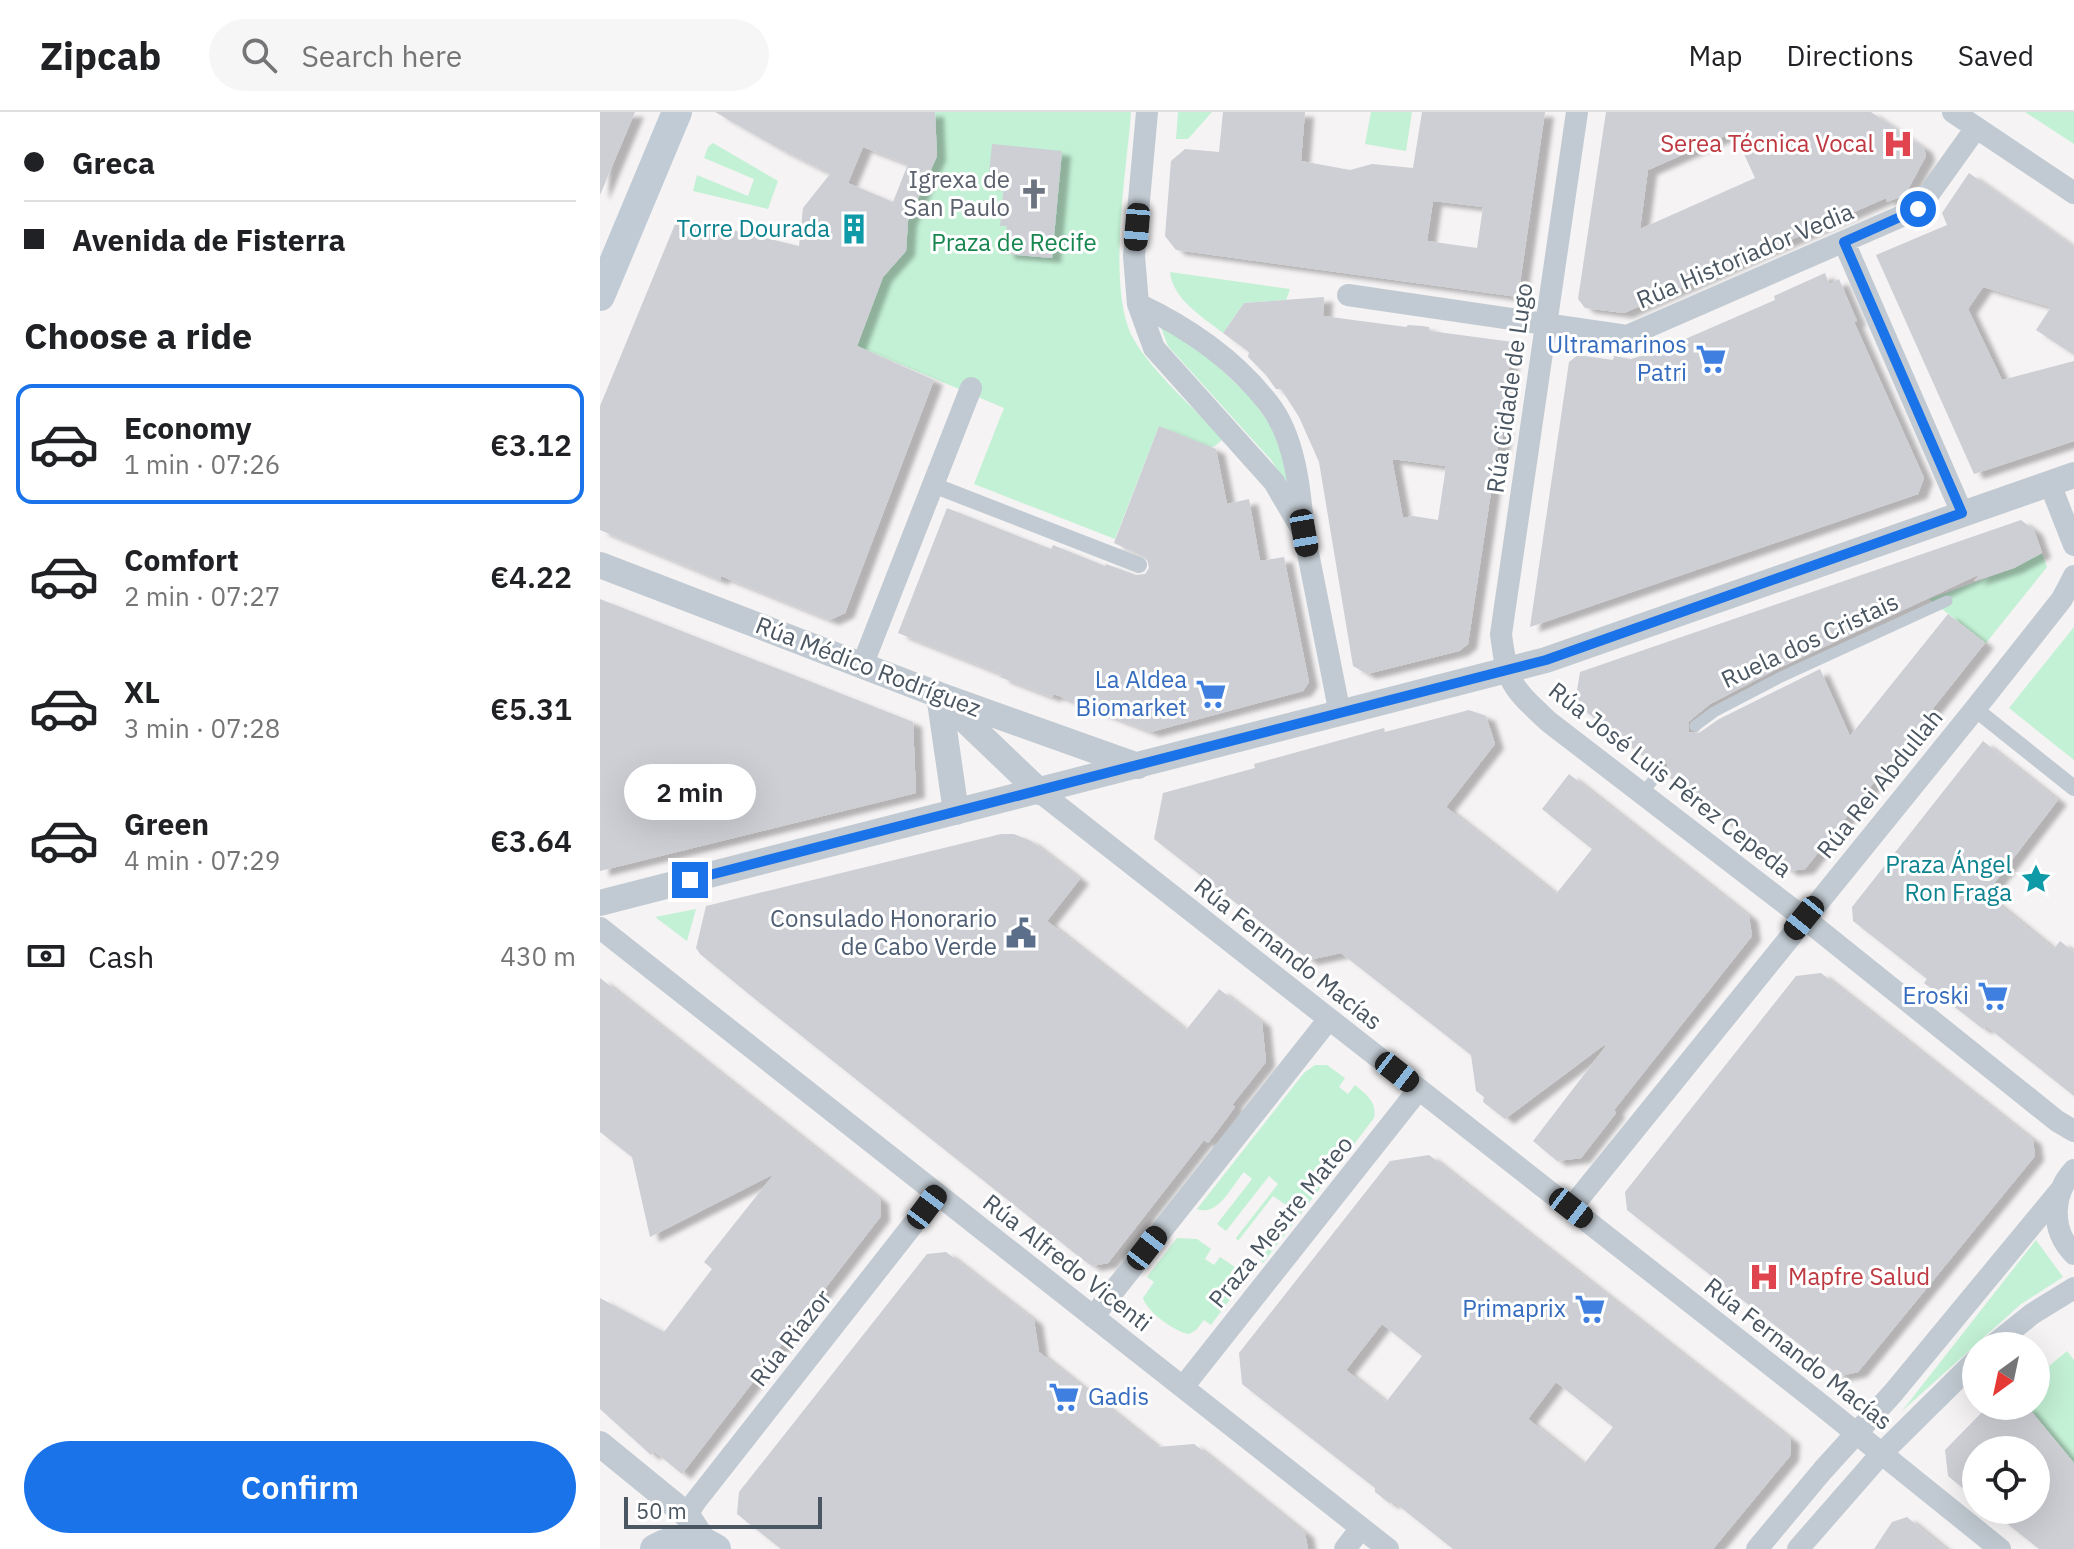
<!DOCTYPE html>
<html lang="en">
<head>
<meta charset="utf-8">
<style>
  :root { --surface:#fff; --page:#f6f6f6; --text:#202124; --muted:#757577; --line:#e0e0e0; --accent:#1a73e8 }
  body { margin:0; font-family:"IBM Plex Sans",sans-serif; background:var(--page); color:var(--text); height:100vh; display:flex; flex-direction:column; font-size:30px; white-space:nowrap }
  * { box-sizing:border-box; margin:0 }
  p { font-size:26px; color:var(--muted) }
  .icon { flex:none; width:44px; height:44px; fill:none; stroke:currentColor; stroke-width:2; stroke-linecap:round; stroke-linejoin:round }
  .map { position:relative; flex:1; overflow:hidden }
  .panel { display:flex; flex-direction:column; background:var(--surface); width:600px }
  .panel>* { flex:none }
  .top-card { display:grid; align-content:center; height:176px; padding:0 24px; background:var(--surface) }
  .needle { width:52px; rotate:213deg }
  .controls { position:absolute; left:1362px; top:1220px; display:grid; gap:16px }
  .controls a { display:grid; place-items:center; width:88px; height:88px; border-radius:50%; background:var(--surface); box-shadow:0 8px 32px #0002; font-size:40px }
  .scale { position:absolute; left:24px; bottom:20px; width:198px; box-sizing:border-box; padding-left:8px; border:4px solid #4a5661; border-top:0; font-size:22px; line-height:28px; white-space:nowrap; color:#4a5661; -webkit-text-stroke:6px #fff; paint-order:stroke }
  .end { position:absolute; width:36px; height:36px; margin:-18px; border:10px solid #1a73e8; background:#fff; box-shadow:0 0 0 4px #fff }
  .from { border-radius:50% }
  .bubble { position:absolute; height:56px; border-radius:28px; background:var(--surface); box-shadow:0 8px 32px #0002; font-size:26px; font-weight:600; line-height:56px; text-align:center }
  .car { position:absolute; width:24px; height:48px; margin:-24px -12px; border-radius:10px; box-shadow:0 0 6px 2px #0007; background:linear-gradient(#222 24%,#8ab4d8 0 40%,#222 0 76%,#8ab4d8 0 86%,#222 0) }
  .top-card b { display:flex; align-items:center; gap:28px; height:76px; font-size:30px }
  .top-card b+b { border-top:2px solid var(--line) }
  .top-card i { width:20px; height:20px; background:var(--text) }
  ul { padding:0; list-style:none }
  li { display:flex; align-items:center; gap:24px; height:120px; margin:0 16px 12px; padding:0 8px; border:4px solid transparent; border-radius:16px }
  li div { flex:1 }
  li b { display:block; font-size:30px }
  li em { font-style:normal; font-weight:600 }
  li.on { border-color:var(--accent) }
  li>.icon { width:72px; height:72px; stroke-width:1.5 }
  h2 { padding:0 24px; font-size:36px; line-height:96px }
  .pay { display:flex; align-items:center; gap:20px; height:88px; padding:0 24px; font-size:30px }
  .pay p { margin-inline-start:auto }
  .button { display:flex; gap:16px; margin-top:auto; padding:16px 24px }
  .button a { flex:1; height:92px; border-radius:48px; background:var(--accent); color:#fff; font-size:32px; font-weight:600; line-height:92px; text-align:center }
  header { display:flex; align-items:center; gap:48px; box-sizing:border-box; height:112px; padding:0 40px; background:var(--surface); border-bottom:2px solid var(--line) }
  header strong { font-size:38px }
  nav { display:flex; gap:44px; margin-inline-start:auto; font-size:28px }
  .search { width:560px; height:72px; background:var(--page); display:flex; align-items:center; gap:20px; box-sizing:border-box; padding:0 28px; border-radius:44px; color:var(--muted); font-size:30px }
  main { display:flex; flex:1; min-height:0 }
  .map>svg:first-child { display:block }
</style>
</head>
<body>
<header>
<strong>Zipcab</strong>
<div class="search"><svg class="icon" aria-label="search" viewBox="0 0 24 24"><circle cx="10" cy="10" r="6"/><path d="M15 15l6 6"/></svg>Search here</div>
<nav><a>Map</a><a>Directions</a><a>Saved</a></nav>
</header>
<main>
<section class="panel">
<div class="top-card">
<b><i class="from"></i>Greca</b>
<b><i></i>Avenida de Fisterra</b>
</div>
<h2>Choose a ride</h2>
<ul>
<li class="on"><svg class="icon" aria-label="car" viewBox="0 0 24 24"><path d="M5 17H2v-5l4-1 3-4h7l3 4 3 1v5h-3M9 17h6M6 11h13"/><circle cx="7" cy="17" r="2"/><circle cx="17" cy="17" r="2"/></svg><div><b>Economy</b><p>1 min · 07:26</p></div><em>€3.12</em></li>
<li><svg class="icon" aria-label="car" viewBox="0 0 24 24"><path d="M5 17H2v-5l4-1 3-4h7l3 4 3 1v5h-3M9 17h6M6 11h13"/><circle cx="7" cy="17" r="2"/><circle cx="17" cy="17" r="2"/></svg><div><b>Comfort</b><p>2 min · 07:27</p></div><em>€4.22</em></li>
<li><svg class="icon" aria-label="car" viewBox="0 0 24 24"><path d="M5 17H2v-5l4-1 3-4h7l3 4 3 1v5h-3M9 17h6M6 11h13"/><circle cx="7" cy="17" r="2"/><circle cx="17" cy="17" r="2"/></svg><div><b>XL</b><p>3 min · 07:28</p></div><em>€5.31</em></li>
<li><svg class="icon" aria-label="car" viewBox="0 0 24 24"><path d="M5 17H2v-5l4-1 3-4h7l3 4 3 1v5h-3M9 17h6M6 11h13"/><circle cx="7" cy="17" r="2"/><circle cx="17" cy="17" r="2"/></svg><div><b>Green</b><p>4 min · 07:29</p></div><em>€3.64</em></li>
</ul>
<div class="pay"><svg class="icon" aria-label="cash" viewBox="0 0 24 24"><path d="M3 7h18v10H3z"/><circle cx="12" cy="12" r="2"/></svg>Cash<p>430 m</p></div>
<div class="button"><a>Confirm</a></div>
</section>
<div class="map">
<svg width="1474" height="1437" viewBox="0 0 1474 1437">
  <defs>
    <filter id="shadow"><feDropShadow dx="9" dy="5" stdDeviation="2" flood-color="#0004"/></filter>
  </defs>
  <rect width="100%" height="100%" fill="#f5f3f3"/>
  <path fill="#c3f1d5" d="M335 0H531C527 57 506 176 533 226 551 259 596 298 623 327L615 334 601 337 600 331 559 314 515 427 374 372 404 296 257 234 283 165 306 139 308 109 337 44Z
    M578 0H612L588 27H576Z
    M771 0H812L806 39 765 32Z
    M1425 0H1474V32Z
    M113 31 178 69 168 97 93 79 97 63 148 84 154 67 104 46 108 35Z
    M570 160 690 177 686 188 644 191 623 221C603 205 573 188 570 160Z
    M560 213 612 249 650 285 679 325 689 377 672 349 568 234Z
    M1442 441 1447 455 1386 531 1329 487 1414 456Z
    M1474 515V648L1409 596Z
    M96 797 87 829 55 805Z
    M715 953H727L745 966 739 975 748 982 755 973C767 983 777 990 774 1006L663 1151 657 1142 659 1129 686 1093 673 1084 638 1129 636 1126 678 1072 669 1064 626 1119 617 1112 652 1067 644 1060C631 1074 619 1105 597 1097L704 961Z
    M577 1126 597 1127 611 1137 605 1147 614 1153 620 1145 635 1155 640 1174 611 1213 604 1208 596 1218 589 1222C575 1220 547 1200 543 1186L554 1170 547 1165Z
    M1436 1128 1463 1165 1421 1192 1302 1299Z
    M1467 1239 1474 1248V1351L1427 1294H1436V1265Z"/>
  <path fill="#cdcfd5" fill-rule="evenodd" filter="url(#shadow)" d="M0 0H35L0 83Z
    M115 0H335L337 44 308 109 306 139 283 165 257 234 334 268 245 501 230 508 121 464 120 468 0 418V294L78 105 199 134 203 96 230 62 180 37ZM263 35 308 52 293 90 248 71Z
    M623 0H705L701 49 750 58 772 52 813 56 822 0H945L918 185 576 138 565 124 571 49 585 37 619 40ZM833 89 883 95 877 136 827 129Z
    M1006 0H1271L1324 36 1326 44 1305 83 1287 90 1286 86 1024 201 985 196 978 187ZM1134 20 1155 66 1040 117 1048 58Z
    M392 32 462 39 452 146 405 142 407 114H400L404 72 388 71Z
    M1369 61 1474 135V243L1436 218 1451 195 1383 175 1368 197 1402 268 1474 249V329L1374 362 1276 143 1347 113 1342 101Z
    M1225 161 1229 172 1239 167 1257 209 1254 210 1324 366 1318 382 930 515 969 250 978 243 1013 248 1014 244 1031 247 1060 238 1175 188 1174 184Z
    M724 185 723 204 806 215 808 213 822 214 829 215 830 219 913 230 900 314H904L901 335 898 334 868 532 859 539 767 562 753 554 719 350 699 305 681 277H676L665 262 648 245 649 240 623 221 644 191ZM792 347 846 354 838 408 813 404 803 406Z
    M559 314 616 337 627 392 649 387 660 449 684 445 709 570 703 579 551 620 454 582 452 585 400 565 401 562 298 521 347 396 451 437 453 433 505 454 506 452 536 463 545 462 549 456 547 446 514 431Z
    M1421 408 1434 418 1442 441 1414 456 1374 469 1380 462 1177 557 1110 592 1088 610 1089 620 1099 621 1119 607 1220 557 1250 624 1348 502 1385 531 1205 757 1189 759 1067 664 1069 658 1067 652 1061 650 1054 653 975 591 980 560Z
    M0 487 313 610 316 681 0 759Z
    M869 598 886 604 895 632 846 695 956 782 992 737 942 697 969 662 1149 804 1152 824 1014 998 1016 1001 981 1046 957 1049 933 1029 1006 934 1004 933 905 1007 883 990 884 985 876 979 871 943 741 841 709 848 554 727 563 681 655 656 654 652 784 616 785 620Z
    M1383 629 1458 688 1386 782 1454 837 1460 829 1474 840V984L1386 914 1383 917 1324 871 1327 867 1253 809 1252 795Z
    M401 722H414L431 729 480 767 447 809 586 918 619 877 662 910 666 950 632 993 635 995 621 1014 608 1031 604 1028 508 1151 492 1154 482 1147 155 887 100 842 96 836 106 794Z
    M1221 861 1433 1028 1435 1044 1258 1260 1240 1264 1027 1098 1025 1080 1196 864Z
    M0 866 280 1087 281 1104 82 1362 54 1339 51 1343 0 1297V1186L64 1220 112 1157 104 1150 174 1062 50 1125 32 1045 0 1020Z
    M829 1043 1191 1327 1190 1344 1113 1437H853L794 1390 789 1391 775 1380V1376L642 1272 639 1241 790 1049ZM782 1212 822 1244 786 1290 746 1258ZM956 1270 1013 1315 984 1352 928 1307Z
    M346 1140 434 1208 439 1240 558 1335 594 1332 705 1421 708 1437H181L137 1402 139 1380 327 1142Z
    M1388 1294H1427L1474 1351V1437H1439L1390 1398H1436V1338H1376V1387L1348 1364 1345 1338Z
    M1307 1405 1346 1437H1274L1292 1410Z"/>
  <g fill="none" stroke-linecap="round" stroke-linejoin="round">
    <path stroke="#c1cad2" stroke-width="11" d="M1095 614 1114 600 1181 565 1347 489
      M1042 682 1061 658"/>
    <path stroke="#c1cad2" stroke-width="16" d="M333 373 539 453
      M1375 597 1474 676"/>
    <path stroke="#c1cad2" stroke-width="22" d="M547 0 534 144 538 192 554 236 674 370 704 421 740 602
      M977 0 901 522C907 573 913 576 949 610L1204 806 1457 1009 1474 1019
      M1353 0 1474 81
      M1244 130 1362 401
      M748 183 1027 224 1318 97 1376 16
      M538 192C587 215 635 248 669 292 694 324 700 375 703 414
      M1450 372 1474 433
      M262 554 371 276
      M440 680 1215 1288 1400 1437
      M0 816 788 1437
      M1474 1058C1452 1082 1450 1118 1474 1142
      M971 1096 1375 597 1462 487 1474 464
      M493 1205 729 907
      M1392 1234 1432 1202 1474 1176
      M583 1275 819 977
      M87 1403 95 1390 337 1082
      M745 1437 761 1416
      M1157 1437 1223 1358 1293 1281 1459 1080
      M1198 1437 1281 1342 1376 1248"/>
    <path stroke="#c1cad2" stroke-width="26" d="M0 453 339 583 538 654
      M339 583 356 700
      M347 591 440 680
      M0 791 946 548 1474 363
      M0 1332 87 1403 103 1428"/>
    <path stroke="#c1cbd6" stroke-width="30" d="M0 184 77 0
      M55 1437C76 1425 95 1423 116 1437"/>
  </g>
  <g fill="none" stroke-linecap="round" stroke-linejoin="round">
    <path stroke="#1a73e8" stroke-width="10" d="M90 768 946 548 1362 401 1244 130 1318 97"/>
  </g>
  <defs>
    <g id="hospital-bare" transform="scale(2.4)"><path d="M-5-5h3v3.5h4V-5h3V5h-3V1.5h-4V5h-3Z" fill="#e0444e" stroke="#fff" stroke-width="2.5" paint-order="stroke"/></g>
    <g id="church-bare" transform="scale(2.4)"><path d="M-1.2-6h2.4v3.5h3.3v2.4h-3.3V6h-2.4V-.1h-3.3v-2.4h3.3Z" fill="#6b7280" stroke="#fff" stroke-width="2.5" paint-order="stroke"/></g>
    <g id="building-bare" transform="scale(2.4)"><path d="M-4-6H4V6H1V3H-1V6H-4ZM-2.5-4.3h1.7v1.8h-1.7ZM.8-4.3h1.7v1.8H.8ZM-2.5-1h1.7V.8h-1.7ZM.8-1h1.7V.8H.8Z" fill="#0f9aa8" stroke="#fff" stroke-width="2.5" paint-order="stroke"/></g>
    <g id="supermarket-bare" transform="scale(2.4)"><path d="M-6-5.5h2.5l.6 2H6L4.5 2H-2.5L-4.4-4H-6ZM-1.5 3.2a1.3 1.3 0 1 0 .1 0ZM3 3.2a1.3 1.3 0 1 0 .1 0Z" fill="#3f7fe0" stroke="#fff" stroke-width="2.5" paint-order="stroke"/></g>
    <g id="sight-bare" transform="scale(2.4)"><path d="M0-6L1.8-2.2L6-1.7L2.9 1.2L3.7 5.4L0 3.3L-3.7 5.4L-2.9 1.2L-6-1.7L-1.8-2.2Z" fill="#0f9aa8" stroke="#fff" stroke-width="2.5" paint-order="stroke"/></g>
    <g id="civic-bare" transform="scale(2.4)"><path d="M-.6-6.5H3V-4.5H.6V-3L4-1V1h2V6H-6V1h2V-1L-.6-3ZM-1.2 2.5V6h2.4V2.5Z" fill="#5c6f8a" stroke="#fff" stroke-width="2.5" paint-order="stroke"/></g>
  </defs>
  <g fill-rule="evenodd">
    <use href="#hospital-bare" x="1298" y="32"/>
    <use href="#church-bare" x="434" y="82"/>
    <use href="#building-bare" x="254" y="117"/>
    <use href="#supermarket-bare" x="1111" y="247"/>
    <use href="#supermarket-bare" x="611" y="582"/>
    <use href="#sight-bare" x="1436" y="767"/>
    <use href="#civic-bare" x="421" y="821"/>
    <use href="#supermarket-bare" x="1393" y="884"/>
    <use href="#hospital-bare" x="1164" y="1165"/>
    <use href="#supermarket-bare" x="990" y="1197"/>
    <use href="#supermarket-bare" x="464" y="1285"/>
  </g>
  <g text-anchor="middle" stroke-width="6" stroke-linejoin="round" paint-order="stroke">
    <g font-size="24" fill="#be3a42" stroke="#fff" text-anchor="end">
      <text x="1274" y="40">Serea Técnica Vocal</text>
      <text x="1188" y="1173" text-anchor="start">Mapfre Salud</text>
    </g>
    <g font-size="24" fill="#5b616d" stroke="#fff" text-anchor="end">
      <text x="410" y="76">Igrexa de<tspan x="410" dy="28">San Paulo</tspan></text>
    </g>
    <g font-size="24" fill="#0d838f" stroke="#fff" text-anchor="end">
      <text x="230" y="125">Torre Dourada</text>
      <text x="1412" y="761">Praza Ángel<tspan x="1412" dy="28">Ron Fraga</tspan></text>
    </g>
    <g font-size="24" fill="#17864f" stroke="#fff">
      <text x="414" y="139">Praza de Recife</text>
    </g>
    <g font-size="24" fill="#4a5661" stroke="#fff">
      <text transform="translate(1145 144) rotate(-23)" y="8">Rúa Historiador Vedia</text>
      <text transform="translate(910 276) rotate(-82)" y="8">Rúa Cidade de Lugo</text>
      <text transform="translate(1210 529) rotate(-25)" y="8">Ruela dos Cristais</text>
      <text transform="translate(268 555) rotate(21)" y="8">Rúa Médico Rodríguez</text>
      <text transform="translate(1070 668) rotate(38)" y="8">Rúa José Luis Pérez Cepeda</text>
      <text transform="translate(1280 672) rotate(-51)" y="8">Rúa Rei Abdullah</text>
      <text transform="translate(688 842) rotate(38)" y="8">Rúa Fernando Macías</text>
      <text transform="translate(681 1110) rotate(-51)" y="8">Praza Mestre Mateo</text>
      <text transform="translate(467 1151) rotate(38)" y="8">Rúa Alfredo Vicenti</text>
      <text transform="translate(191 1226) rotate(-52)" y="8">Rúa Riazor</text>
      <text transform="translate(1198 1242) rotate(38)" y="8">Rúa Fernando Macías</text>
    </g>
    <g font-size="24" fill="#366cbe" stroke="#fff" text-anchor="end">
      <text x="1087" y="241">Ultramarinos<tspan x="1087" dy="28">Patri</tspan></text>
      <text x="587" y="576">La Aldea<tspan x="587" dy="28">Biomarket</tspan></text>
      <text x="1369" y="892">Eroski</text>
      <text x="966" y="1205">Primaprix</text>
      <text x="488" y="1293" text-anchor="start">Gadis</text>
    </g>
    <g font-size="24" fill="#4e5e75" stroke="#fff" text-anchor="end">
      <text x="397" y="815">Consulado Honorario<tspan x="397" dy="28">de Cabo Verde</tspan></text>
    </g>
  </g>
</svg>
<div class="controls">
<a><svg class="needle" viewBox="-14 -14 28 28"><path d="M0-13l5 13h-10z" fill="#e53935"/><path d="M0 13l5-13h-10z" fill="#757577"/></svg></a>
<a><svg class="icon" aria-label="locate" viewBox="0 0 24 24"><circle cx="12" cy="12" r="6"/><path d="M12 2v4M12 18v4M2 12h4M18 12h4"/></svg></a>
</div>
<div class="scale">50 m</div>
<i class="end from" style="left:1318px;top:97px"></i>
<i class="end" style="left:90px;top:768px"></i>
<div class="bubble" style="left:24px;top:652px;width:132px">2 min</div>
<i class="car" style="left:537px;top:115px;rotate:185deg"></i>
<i class="car" style="left:704px;top:421px;rotate:170deg"></i>
<i class="car" style="left:1204px;top:806px;rotate:219deg"></i>
<i class="car" style="left:797px;top:960px;rotate:128deg"></i>
<i class="car" style="left:327px;top:1095px;rotate:37deg"></i>
<i class="car" style="left:971px;top:1096px;rotate:128deg"></i>
<i class="car" style="left:547px;top:1136px;rotate:38deg"></i>
</div>
</main>
</body>
</html>
